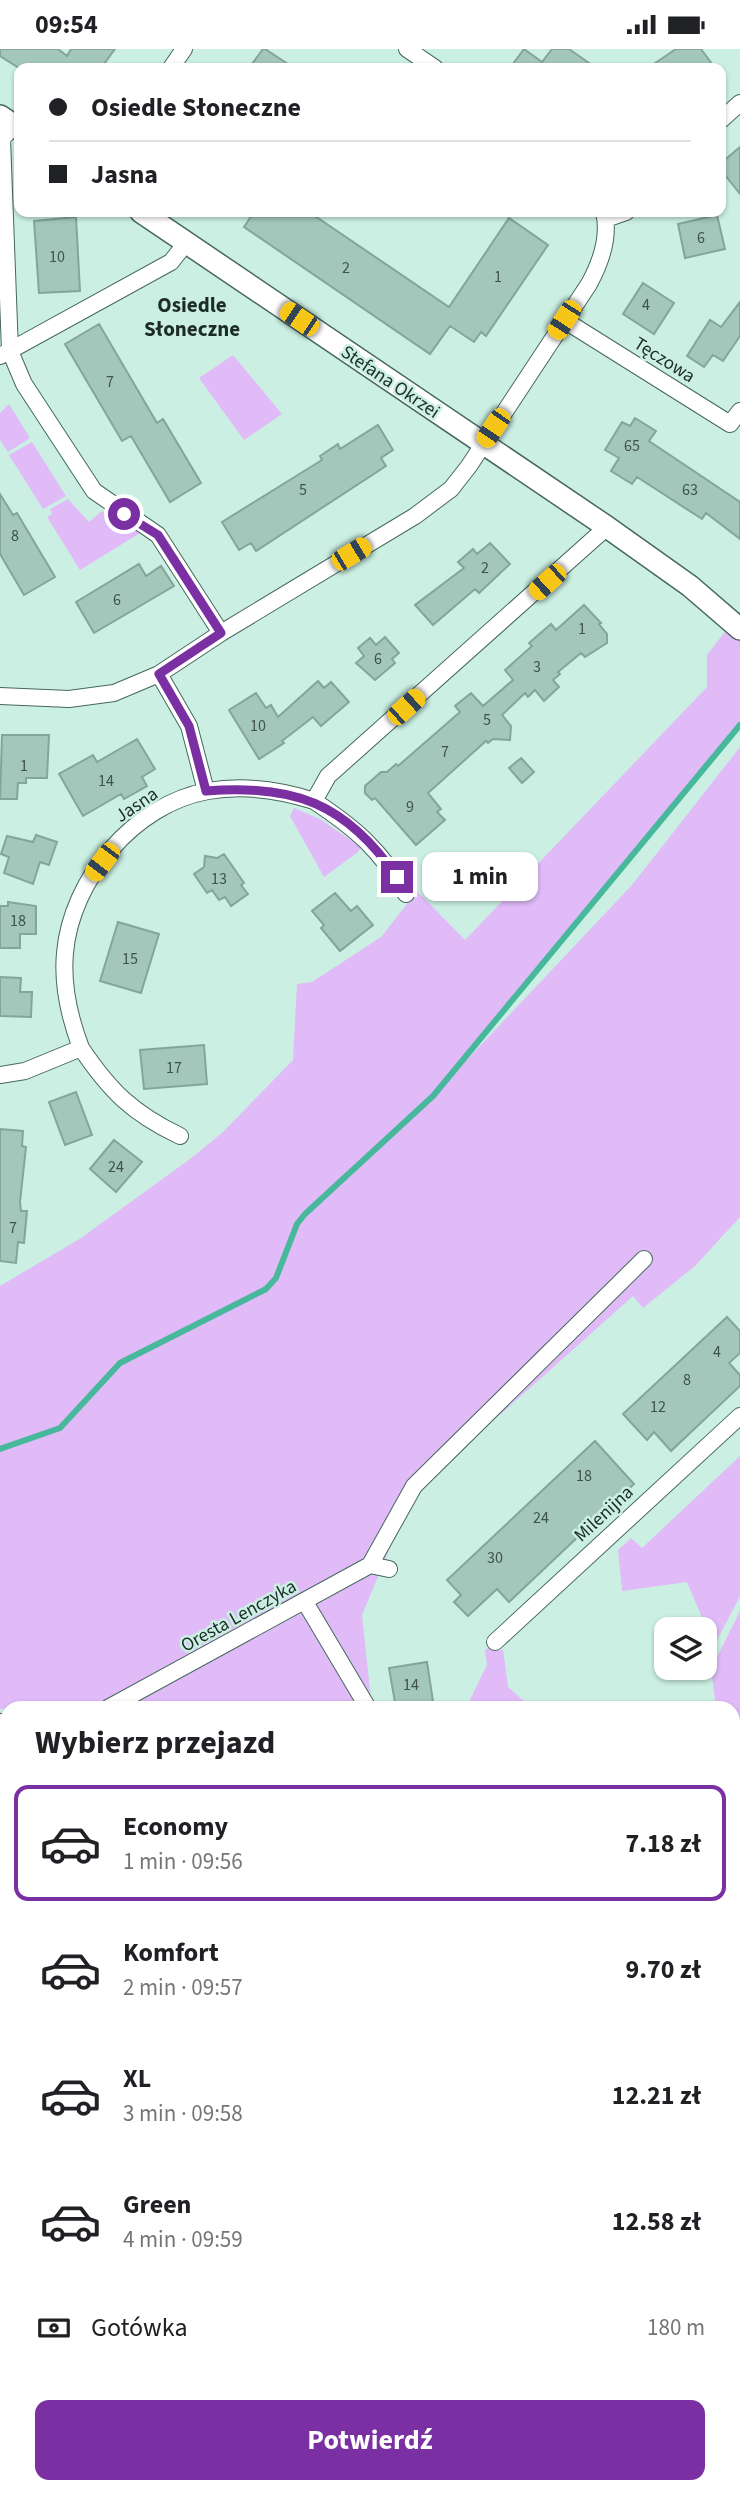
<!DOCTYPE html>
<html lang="pl">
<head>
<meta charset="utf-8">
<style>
  :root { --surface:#fff; --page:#f2f2f2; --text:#202124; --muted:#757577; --line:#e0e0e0; --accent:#7a30a2 }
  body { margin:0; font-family:"Source Sans 3",sans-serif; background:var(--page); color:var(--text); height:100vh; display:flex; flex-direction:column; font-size:26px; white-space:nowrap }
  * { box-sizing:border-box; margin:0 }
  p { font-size:23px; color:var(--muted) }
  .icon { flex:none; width:38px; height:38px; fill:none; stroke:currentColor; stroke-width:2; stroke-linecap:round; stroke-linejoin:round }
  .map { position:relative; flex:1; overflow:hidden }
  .sheet { position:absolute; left:0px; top:1652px; width:740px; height:793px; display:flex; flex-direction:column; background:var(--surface); border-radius:21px 21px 0 0; box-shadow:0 2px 5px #0004 }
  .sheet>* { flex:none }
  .top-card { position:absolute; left:14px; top:14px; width:712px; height:154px; border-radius:14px; box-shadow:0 2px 5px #0004; display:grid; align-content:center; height:154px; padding:0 35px; background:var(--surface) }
  .tools { position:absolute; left:654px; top:1568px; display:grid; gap:14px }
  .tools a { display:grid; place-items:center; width:63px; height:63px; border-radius:14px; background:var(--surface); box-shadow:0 2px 5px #0004; font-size:35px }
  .end { position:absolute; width:32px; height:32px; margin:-16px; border:9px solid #7a30a2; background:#fff; box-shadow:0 0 0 4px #fff }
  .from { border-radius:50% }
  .bubble { position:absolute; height:49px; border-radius:14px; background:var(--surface); box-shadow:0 2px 5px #0004; font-size:23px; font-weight:700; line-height:49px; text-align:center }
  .car { position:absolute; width:21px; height:42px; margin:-21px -10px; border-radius:9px; box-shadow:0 0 5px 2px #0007; background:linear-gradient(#f5c518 24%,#345 0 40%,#f5c518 0 76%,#345 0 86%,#f5c518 0) }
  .top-card b { display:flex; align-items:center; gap:24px; height:66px; font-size:26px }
  .top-card b+b { border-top:2px solid var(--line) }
  .top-card i { width:18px; height:18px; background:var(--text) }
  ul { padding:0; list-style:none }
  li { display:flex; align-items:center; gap:21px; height:116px; margin:0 14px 10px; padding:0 21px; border:4px solid transparent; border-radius:14px }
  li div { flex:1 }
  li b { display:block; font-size:26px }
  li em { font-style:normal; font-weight:700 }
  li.current { border-color:var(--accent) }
  li>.icon { width:63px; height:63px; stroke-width:1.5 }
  h2 { padding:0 35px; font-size:32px; line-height:84px }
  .pay { display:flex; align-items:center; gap:18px; height:77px; padding:0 35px; font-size:26px }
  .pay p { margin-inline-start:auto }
  .primary-button { display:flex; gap:14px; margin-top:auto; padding:14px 35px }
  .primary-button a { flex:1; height:80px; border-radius:14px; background:var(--accent); color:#fff; font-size:28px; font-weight:700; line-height:80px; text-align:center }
  .status { display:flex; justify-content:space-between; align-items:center; height:49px; padding:0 35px; background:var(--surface); direction:ltr }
  .status svg { height:19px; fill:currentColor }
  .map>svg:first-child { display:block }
</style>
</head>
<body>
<div class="status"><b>09:54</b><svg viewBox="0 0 49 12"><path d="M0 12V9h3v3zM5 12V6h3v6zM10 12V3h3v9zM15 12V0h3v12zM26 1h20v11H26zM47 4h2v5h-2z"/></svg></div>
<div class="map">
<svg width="740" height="2444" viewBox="0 0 740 2444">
  <rect width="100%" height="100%" fill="#cbf0e3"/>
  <path fill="#e0bbf8" d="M233 306 282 365 244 391 199 329Z
    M9 355 30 389 8 403 0 391V364Z
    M32 393 66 447 43 460 9 406Z
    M68 450 89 473 102 462 140 484 80 521 47 468 52 465 50 460Z
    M740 563V676L444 1035 632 836 740 698V1168L695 1217 643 1259 633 1247 428 1430 396 1484 362 1566 371 1651 308 1659H101L100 1653 0 1660V1237L81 1189 190 1110 223 1083 293 1011 297 935 312 933 381 888 417 842 465 891 707 638V606Z
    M294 759 320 770 361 798 358 803 324 828 290 767Z
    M740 1407V1547L714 1597 687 1533 622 1542 618 1501 631 1489 642 1499Z
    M740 1562V1713L733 1715V1659H716L711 1620Z
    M494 1595 500 1602 503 1600 508 1638 532 1659H466L487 1616 485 1601Z
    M7 1694V1907L0 1908V1695Z"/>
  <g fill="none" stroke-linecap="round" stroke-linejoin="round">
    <path stroke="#48b89c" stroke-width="6" d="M0 1400 60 1379 120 1314 266 1240 276 1229 297 1175 305 1165 433 1047 740 676"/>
  </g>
  <path fill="#a3c7bb" stroke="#83a59a" stroke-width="2" d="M0 0H58L67 7 71 0H115L101 19H19L0 7Z
    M263 0H265L294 19H249Z
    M524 0 542 13 552 0H569L596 19H510Z
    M676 0H701L715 19H648Z
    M740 98V145L721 121V114Z
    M254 163H309L449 258 509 169 548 196 486 287 481 283 474 293 450 277 430 305 244 178Z
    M717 166 725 200 685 209 678 175Z
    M76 168 80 242 39 244 34 172Z
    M643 234 674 254 654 285 623 265Z
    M740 253V287L723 312 713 306 704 318 687 307 710 271 721 278Z
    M99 275 157 374 163 370 201 434 170 453 131 387 122 392 65 295Z
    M635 369 656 382 649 392 740 453V490L706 464 702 470 637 428 632 435 611 422 619 409 605 401 622 373 630 377Z
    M378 376 393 401 381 409 386 417 256 502 251 494 239 501 222 473 322 411 320 407 338 395 340 400Z
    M0 445 13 466 17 464 55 528 24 546 0 505Z
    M490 494 510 515 479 544 475 540 433 576 415 556 464 519 458 513 473 500 477 505Z
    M139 515 146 527 161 517 174 537 94 584 76 553Z
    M584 556 601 574 599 575 607 585V594L585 608 581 604 558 623 560 625 553 631 559 638 544 652 535 641 528 648 525 644 502 666 511 677 510 691 493 690 488 694 486 692 428 744 441 760 437 763 445 771 416 796 375 749 372 751 365 744V737L381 723H387L396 715 398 717 460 663 455 657 471 644 483 657 513 631 505 621 532 597 529 594 551 575 556 581Z
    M385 588 399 604 392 610 395 614 375 631 356 614 364 607 358 599 370 589 376 596Z
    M318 632 324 639 331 633 349 653 321 677 313 668 282 692 284 694 259 710 229 661 256 644 266 659 271 656 278 668Z
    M2 686H49L47 729H26V734H18L17 750H0Z
    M137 690 155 720 142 728 147 737 124 750 121 745 83 767 59 725 93 706 97 713Z
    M521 709 534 723 522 734 509 719Z
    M36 786 57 793 49 816 40 813 33 835 4 824 9 808 1 805 7 787 33 793Z
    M224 805 244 834 241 836 248 845 231 857 225 848 219 851 212 841 207 844 194 825 204 818 205 807 217 809Z
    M335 844 351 862 357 857 373 876 340 902 321 879 324 876 312 862Z
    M8 853 36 857V885H20V899H0V857H8Z
    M118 873 159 885 141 944 100 932Z
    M0 928 21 929 20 943H32L31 968 0 967Z
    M204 996 207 1035 144 1040 140 1001Z
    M76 1043 92 1086 65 1096 49 1053Z
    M0 1080 23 1082 22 1097 26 1098 20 1153 21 1162H27L24 1194 18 1193 16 1214 0 1212Z
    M114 1091 142 1113 116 1143 90 1120Z
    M727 1268 740 1282V1304L729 1314 740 1326V1337L671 1402 654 1383 647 1391 623 1365Z
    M595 1392 634 1435 509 1553 497 1540 468 1567 454 1553 461 1546 447 1531Z
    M427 1613 434 1659H396L389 1619Z"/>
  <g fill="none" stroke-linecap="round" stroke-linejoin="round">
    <g stroke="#46675d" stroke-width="10">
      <path id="service" d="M0 1938H7
        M147 2438 148 2444"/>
    </g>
    <g stroke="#46675d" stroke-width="18">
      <path id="minor" d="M407 0 435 19
        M171 19 184 0
        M721 71 740 54
        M14 76 2 90 10 302 24 335 94 442 158 486 221 584
        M606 170 626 163
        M564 271 730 375 740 362
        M0 307 171 213 186 194
        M159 625 189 677 206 742
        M0 647 69 650 114 644 159 625 221 584 415 467 451 440 469 417 589 235C601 213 610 188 604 163
        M314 752C355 779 381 801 406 845
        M81 999C110 1042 132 1064 180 1087
        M0 1026 25 1022 81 999C70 970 62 936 65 904 71 831 134 755 208 742 243 736 280 741 314 752L328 727 607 478
        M370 1516 414 1437 644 1210
        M305 1553 368 1659
        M495 1593 740 1367
        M108 1659 370 1516 389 1520
        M0 1673H7
        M733 1853 740 1845
        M733 1891 737 1950
        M733 2088 740 2079
        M733 2225 740 2224
        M267 2438 272 2444
        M453 2438 454 2444
        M662 2438 663 2444
        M561 2444 582 2441V2438"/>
    </g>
    <g stroke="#46675d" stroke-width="24">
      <path id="tertiary" d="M0 67 19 80
        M141 163 607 478 690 537 740 580"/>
    </g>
    <use href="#service" stroke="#fff" stroke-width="8"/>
    <use href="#minor" stroke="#fff" stroke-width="16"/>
    <use href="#tertiary" stroke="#fff" stroke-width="21"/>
  </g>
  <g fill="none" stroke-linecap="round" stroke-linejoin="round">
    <path stroke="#7a30a2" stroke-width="9" d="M124 465 158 486 221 584 159 625 189 677 206 742C294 735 346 754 397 828"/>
  </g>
  <g text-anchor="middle" stroke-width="5" stroke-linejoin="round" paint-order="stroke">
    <g font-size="16" fill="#3f534d">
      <text x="701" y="194">6</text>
      <text x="57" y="213">10</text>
      <text x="346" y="224">2</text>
      <text x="498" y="233">1</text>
      <text x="646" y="261">4</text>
      <text x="110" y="338">7</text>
      <text x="632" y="402">65</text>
      <text x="303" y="446">5</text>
      <text x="690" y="446">63</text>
      <text x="15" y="492">8</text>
      <text x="485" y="524">2</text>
      <text x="117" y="556">6</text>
      <text x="582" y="585">1</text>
      <text x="378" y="615">6</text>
      <text x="537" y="623">3</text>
      <text x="487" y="676">5</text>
      <text x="258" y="682">10</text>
      <text x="445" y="708">7</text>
      <text x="24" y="722">1</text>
      <text x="106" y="737">14</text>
      <text x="410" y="763">9</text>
      <text x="219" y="835">13</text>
      <text x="18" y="877">18</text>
      <text x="130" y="915">15</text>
      <text x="174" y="1024">17</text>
      <text x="116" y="1123">24</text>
      <text x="13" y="1184">7</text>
      <text x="717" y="1308">4</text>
      <text x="687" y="1336">8</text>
      <text x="658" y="1363">12</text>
      <text x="584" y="1432">18</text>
      <text x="541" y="1474">24</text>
      <text x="495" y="1514">30</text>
      <text x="411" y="1641">14</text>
    </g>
    <g font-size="19" fill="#1e2c28" stroke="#cbf0e3">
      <text transform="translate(665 310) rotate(32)" y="7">Tęczowa</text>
      <text transform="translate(391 332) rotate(34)" y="7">Stefana Okrzei</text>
      <text transform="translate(136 755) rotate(-34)" y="7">Jasna</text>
      <text transform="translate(603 1464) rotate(-43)" y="7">Milenijna</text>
      <text transform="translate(238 1566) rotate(-29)" y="7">Oresta Lenczyka</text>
    </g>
    <g font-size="21" font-weight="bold" fill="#1e2c28" stroke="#cbf0e3">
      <text x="192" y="263">Osiedle<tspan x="192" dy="24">Słoneczne</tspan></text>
    </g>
  </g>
</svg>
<div class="tools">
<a><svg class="icon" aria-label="layers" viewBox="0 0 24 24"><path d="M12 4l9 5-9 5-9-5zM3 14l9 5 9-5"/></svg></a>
</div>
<i class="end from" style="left:124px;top:465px"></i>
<i class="end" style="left:397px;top:828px"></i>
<div class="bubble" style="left:422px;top:803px;width:116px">1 min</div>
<i class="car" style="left:299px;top:270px;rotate:304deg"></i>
<i class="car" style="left:564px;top:271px;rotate:213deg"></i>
<i class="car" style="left:493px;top:379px;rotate:214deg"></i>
<i class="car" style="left:351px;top:505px;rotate:59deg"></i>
<i class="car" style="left:547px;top:533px;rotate:228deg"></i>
<i class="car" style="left:406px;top:658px;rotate:48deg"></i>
<i class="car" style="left:102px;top:813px;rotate:217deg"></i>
<div class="top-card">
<b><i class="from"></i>Osiedle Słoneczne</b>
<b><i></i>Jasna</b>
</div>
<section class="sheet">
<h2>Wybierz przejazd</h2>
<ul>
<li class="current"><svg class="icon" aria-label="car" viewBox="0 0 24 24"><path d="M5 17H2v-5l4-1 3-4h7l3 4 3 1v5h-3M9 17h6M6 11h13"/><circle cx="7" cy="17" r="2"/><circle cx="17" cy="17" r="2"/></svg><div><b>Economy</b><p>1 min · 09:56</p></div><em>7.18 zł</em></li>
<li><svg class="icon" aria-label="car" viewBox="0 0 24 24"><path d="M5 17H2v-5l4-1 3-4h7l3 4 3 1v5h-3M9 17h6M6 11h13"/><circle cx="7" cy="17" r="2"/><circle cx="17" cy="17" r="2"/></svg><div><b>Komfort</b><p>2 min · 09:57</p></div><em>9.70 zł</em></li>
<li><svg class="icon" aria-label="car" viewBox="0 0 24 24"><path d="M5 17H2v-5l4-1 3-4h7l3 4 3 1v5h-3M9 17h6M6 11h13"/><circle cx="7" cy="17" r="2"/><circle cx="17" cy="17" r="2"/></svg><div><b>XL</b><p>3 min · 09:58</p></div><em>12.21 zł</em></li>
<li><svg class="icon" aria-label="car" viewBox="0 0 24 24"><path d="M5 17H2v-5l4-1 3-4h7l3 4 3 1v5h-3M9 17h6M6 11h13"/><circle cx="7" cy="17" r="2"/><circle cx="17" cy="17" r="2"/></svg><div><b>Green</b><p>4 min · 09:59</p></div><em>12.58 zł</em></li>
</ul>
<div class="pay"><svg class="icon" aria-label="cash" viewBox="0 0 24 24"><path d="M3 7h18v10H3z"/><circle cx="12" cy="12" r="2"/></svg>Gotówka<p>180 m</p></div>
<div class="primary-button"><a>Potwierdź</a></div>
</section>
</div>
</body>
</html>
